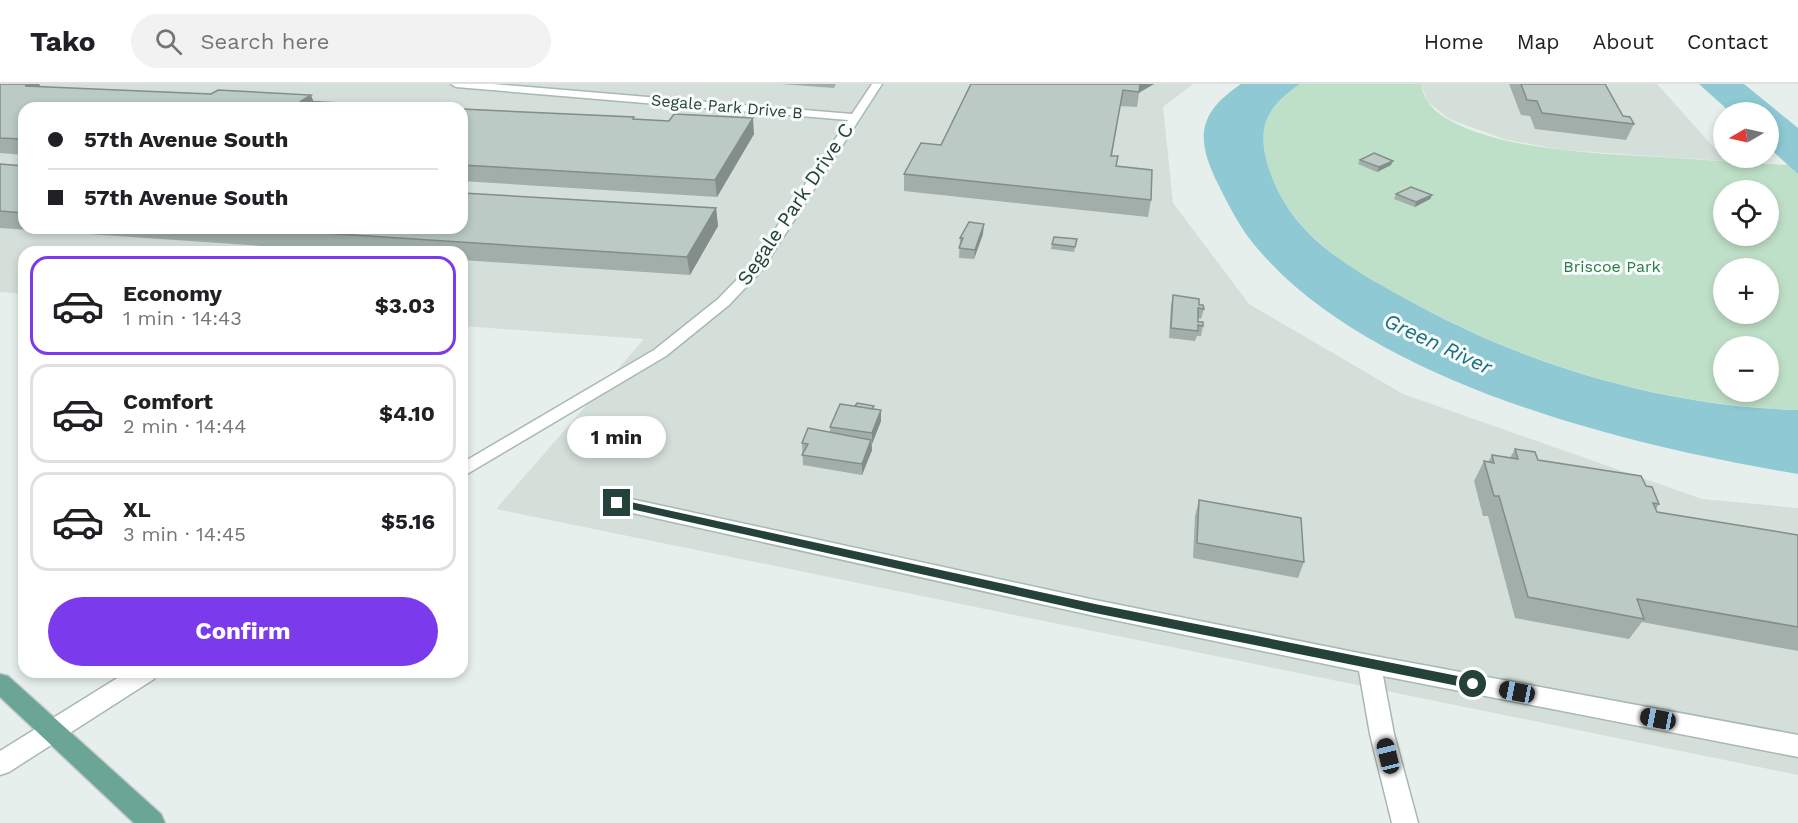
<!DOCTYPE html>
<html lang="en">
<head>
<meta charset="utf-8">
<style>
  :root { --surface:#fff; --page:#f2f2f2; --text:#202124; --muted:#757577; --line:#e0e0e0; --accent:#7c3aed }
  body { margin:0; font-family:"Work Sans",sans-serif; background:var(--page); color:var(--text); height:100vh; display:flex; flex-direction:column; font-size:22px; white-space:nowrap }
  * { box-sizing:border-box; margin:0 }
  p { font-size:20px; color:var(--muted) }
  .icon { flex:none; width:33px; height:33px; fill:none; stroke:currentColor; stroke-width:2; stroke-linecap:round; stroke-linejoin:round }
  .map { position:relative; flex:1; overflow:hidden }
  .panel { position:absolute; left:18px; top:162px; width:450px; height:432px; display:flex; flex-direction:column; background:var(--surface); border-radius:18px; box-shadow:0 3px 9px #0003 }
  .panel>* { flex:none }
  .guide { position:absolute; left:18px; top:18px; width:450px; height:132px; border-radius:18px; box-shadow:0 3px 9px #0003; display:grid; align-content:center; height:132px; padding:0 30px; background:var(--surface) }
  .needle { width:39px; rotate:261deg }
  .tools { position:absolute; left:1713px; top:18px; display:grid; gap:12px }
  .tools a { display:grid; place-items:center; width:66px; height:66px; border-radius:50%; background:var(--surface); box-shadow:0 3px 9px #0003; font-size:30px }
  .end { position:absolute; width:27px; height:27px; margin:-14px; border:8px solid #24423a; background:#fff; box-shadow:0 0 0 3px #fff }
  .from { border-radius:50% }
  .bubble { position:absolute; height:42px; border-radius:21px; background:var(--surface); box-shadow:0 3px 9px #0003; font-size:20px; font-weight:700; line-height:42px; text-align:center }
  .car { position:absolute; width:18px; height:36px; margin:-18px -9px; border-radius:8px; box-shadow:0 0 4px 2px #0007; background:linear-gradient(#222 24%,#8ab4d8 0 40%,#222 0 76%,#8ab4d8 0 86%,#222 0) }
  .guide b { display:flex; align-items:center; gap:21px; height:57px; font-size:22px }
  .guide b+b { border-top:2px solid var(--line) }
  .guide i { width:15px; height:15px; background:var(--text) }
  ul { padding:10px 0 0; list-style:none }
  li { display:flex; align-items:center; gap:18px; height:99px; margin:0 12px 9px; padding:0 18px; border:3px solid var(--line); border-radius:18px }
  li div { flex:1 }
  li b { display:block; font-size:22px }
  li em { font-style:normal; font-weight:700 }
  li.current { border-color:var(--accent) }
  li>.icon { width:54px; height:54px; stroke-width:1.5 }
  .cta { display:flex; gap:12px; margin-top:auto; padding:12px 30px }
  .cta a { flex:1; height:69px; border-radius:36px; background:var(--accent); color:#fff; font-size:24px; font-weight:700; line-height:69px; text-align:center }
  header { display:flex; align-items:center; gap:36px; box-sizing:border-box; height:84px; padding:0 30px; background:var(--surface); border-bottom:2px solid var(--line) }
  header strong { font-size:28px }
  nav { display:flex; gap:33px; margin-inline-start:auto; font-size:21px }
  .search { width:420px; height:54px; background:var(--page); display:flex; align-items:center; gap:15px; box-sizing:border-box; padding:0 21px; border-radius:33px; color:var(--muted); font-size:22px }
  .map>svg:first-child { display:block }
</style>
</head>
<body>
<header>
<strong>Tako</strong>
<div class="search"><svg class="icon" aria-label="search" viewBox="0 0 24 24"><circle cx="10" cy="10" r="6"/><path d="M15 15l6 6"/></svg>Search here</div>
<nav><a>Home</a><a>Map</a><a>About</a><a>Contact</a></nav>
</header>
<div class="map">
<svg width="1798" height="739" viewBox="0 0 1798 739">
  <rect width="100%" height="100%" fill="#e6efeb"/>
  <path fill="#d4dfda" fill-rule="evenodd" d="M0 0H1193L1163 23 1173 119 1249 220 1403 310 1702 415 1798 424V691L496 425 644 255 462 242V168H24V210L0 208ZM24 24H462V144H24Z
    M1421 0H1657L1726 77 1562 66 1504 55 1449 35 1428 18Z"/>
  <path fill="#bfe0c8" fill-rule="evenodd" d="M1300 0H1421C1423 11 1428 20 1436 27 1483 66 1602 70 1661 73 1704 76 1746 79 1789 81L1798 90V326C1657 321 1522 280 1399 211 1345 181 1289 148 1269 85 1256 44 1265 24 1300 0ZM1724 106H1768V152H1724ZM1724 184H1768V230H1724ZM1724 262H1768V308H1724Z"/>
  <path fill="#8ec9d4" d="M1241 0H1300C1265 24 1256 44 1269 85 1290 149 1343 180 1399 211 1521 280 1658 322 1798 326V390C1628 362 1364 298 1252 158 1238 140 1228 120 1218 100 1195 54 1198 29 1241 0Z
    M1699 0H1744L1798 44V90L1769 64 1768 28H1730Z"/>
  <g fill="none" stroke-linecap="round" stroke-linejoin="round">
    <g stroke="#a8b8b2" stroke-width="3">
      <path id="minor" d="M451 0H493L852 30 872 0H882L762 186 729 221 666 272 462 393V379L654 266 718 215 752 180 848 36 456 3Z
        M617 412 1095 516 1369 571 1798 651V673L1383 592 1394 650 1418 739H1392L1370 650 1359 587 1095 532 610 424 607 419 610 414Z
        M127 588H157L154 595 9 688 0 691V667Z"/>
    </g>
    <g stroke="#c2cac8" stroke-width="3">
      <path id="major" d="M0 590 8 592 161 730 165 739H134L0 613Z"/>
    </g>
    <use href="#minor" fill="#fff" fill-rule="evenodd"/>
    <use href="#major" fill="#6aa596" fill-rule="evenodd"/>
  </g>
  <path fill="#a1aea9" d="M0 0H39L41 3 211 10 311 11 24 24V71L0 69Z
    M781 0H836L834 4Z
    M971 0H1154L1139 9 1137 23 1120 22 1112 72 1116 82 1151 116 1148 133 904 107V90L941 61Z
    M1509 0H1605L1623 32 1634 40 1626 56 1535 45 1530 32 1521 31Z
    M462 25 634 33V35L754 50 717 113 462 97Z
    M1360 76 1391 81 1377 88 1358 80Z
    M0 80 24 82V144H462L716 124 718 142 690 191 462 176V168H349L0 144Z
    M1396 110 1432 111 1430 115 1415 123 1394 115Z
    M983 150 974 175 959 174 960 154Z
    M1077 155 1074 168 1051 165 1052 160Z
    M1173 211 1199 221 1204 225 1201 235 1198 234V238L1203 242 1201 252H1197L1195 257 1169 254 1171 221Z
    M855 322 881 326V337L872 360V366L862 391 803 381 802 359 830 348V343Z
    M1515 365 1538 376 1646 402 1659 420 1656 425 1657 428 1798 451V567L1642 538 1629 555 1515 534 1488 432H1483L1474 397 1484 377 1488 378 1492 371 1510 374Z
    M1199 416 1304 478 1298 494 1193 474 1195 432Z"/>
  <path fill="#838d89" d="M30 0H39L46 12 25 2Z
    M1140 0H1154L1138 9Z
    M311 11 316 24 301 17Z
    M753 34 754 50 717 113 715 96Z
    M1393 77 1391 81 1377 88 1379 83Z
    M1432 111 1430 115 1415 123 1416 118Z
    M716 124 718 142 690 191 687 173Z
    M984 140 983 150 974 175 975 166Z
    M881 326V337L872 360V349Z
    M871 356 872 366 862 391V380Z"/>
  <path fill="#bbcac4" stroke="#838d89" stroke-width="1.5" d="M0 0H30L25 2 211 10 218 6 311 11 301 17 442 24H24V55L0 54Z
    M971 0H1140L1139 8 1123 6 1111 72H1118L1116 82 1152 86 1151 116 904 90 921 59 941 61Z
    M1521 0H1605L1623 32 1630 33 1634 40 1542 29 1537 17 1527 16Z
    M462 25 634 33 633 35 669 37 674 30 753 34 715 96 462 81Z
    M1374 69 1393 77 1379 83 1360 76Z
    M0 80 24 82V129L0 127Z
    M1411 103 1432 111 1416 118 1396 110Z
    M462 109 716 124 687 173 248 144H462Z
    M969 138 984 140 975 166 959 164 963 154H960Z
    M1054 153 1077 155 1075 163 1052 160Z
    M1173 211 1199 215V221H1203L1204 225 1198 224V238H1203V242L1198 241V247L1171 244Z
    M857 319 874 322 872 325 855 322Z
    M840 320 881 326 872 349 830 343Z
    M808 344 871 356 862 380 802 371 808 360 802 359Z
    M1515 365 1535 368 1538 376 1641 392 1646 402 1652 403 1659 420 1653 419 1657 428 1798 451V543L1637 515 1644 535 1528 513 1499 412H1494L1484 377 1494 379 1492 371 1518 375Z
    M1199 416 1301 434 1304 478 1197 459Z"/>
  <path fill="#24423a" d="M617 415 1095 520 1473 595 1479 600 1473 605 1095 529 613 421V416Z"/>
  <g text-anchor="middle" stroke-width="6" stroke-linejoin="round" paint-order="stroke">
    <g font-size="16" fill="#24423a" stroke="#f7fbf9">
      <text transform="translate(727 22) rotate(5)" y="6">Segale Park Drive B</text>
    </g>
    <g font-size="16" fill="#2d7a4b" stroke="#f7fbf9">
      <text x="1612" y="188">Briscoe Park</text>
    </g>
    <g font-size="20" fill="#24423a" stroke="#f7fbf9">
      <text transform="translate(795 120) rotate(-56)" y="7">Segale Park Drive C</text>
    </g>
    <g font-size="21" font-style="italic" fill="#1c6f80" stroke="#f7fbf9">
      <text transform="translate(1438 260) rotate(25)" y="7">Green River</text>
    </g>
  </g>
</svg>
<div class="tools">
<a><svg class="needle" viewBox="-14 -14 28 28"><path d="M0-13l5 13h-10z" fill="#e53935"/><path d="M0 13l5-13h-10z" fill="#757577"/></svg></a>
<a><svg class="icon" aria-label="locate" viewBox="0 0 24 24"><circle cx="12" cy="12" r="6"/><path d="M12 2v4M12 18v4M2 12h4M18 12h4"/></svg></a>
<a>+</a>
<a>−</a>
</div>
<i class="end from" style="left:1473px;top:600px"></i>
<i class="end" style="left:617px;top:419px"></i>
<div class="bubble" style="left:567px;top:332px;width:99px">1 min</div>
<i class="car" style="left:1517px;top:608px;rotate:281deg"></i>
<i class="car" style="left:1658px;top:635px;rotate:281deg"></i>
<i class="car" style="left:1388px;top:672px;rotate:346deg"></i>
<div class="guide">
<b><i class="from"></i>57th Avenue South</b>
<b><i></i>57th Avenue South</b>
</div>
<section class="panel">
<ul>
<li class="current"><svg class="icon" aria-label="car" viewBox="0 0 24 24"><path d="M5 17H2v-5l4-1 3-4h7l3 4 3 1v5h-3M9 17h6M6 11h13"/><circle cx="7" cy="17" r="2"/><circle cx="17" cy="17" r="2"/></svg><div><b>Economy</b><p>1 min · 14:43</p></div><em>$3.03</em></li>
<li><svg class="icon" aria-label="car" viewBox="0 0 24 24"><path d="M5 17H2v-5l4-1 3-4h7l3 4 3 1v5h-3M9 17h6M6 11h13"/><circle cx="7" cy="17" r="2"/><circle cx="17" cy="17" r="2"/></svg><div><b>Comfort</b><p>2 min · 14:44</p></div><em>$4.10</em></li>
<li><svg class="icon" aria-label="car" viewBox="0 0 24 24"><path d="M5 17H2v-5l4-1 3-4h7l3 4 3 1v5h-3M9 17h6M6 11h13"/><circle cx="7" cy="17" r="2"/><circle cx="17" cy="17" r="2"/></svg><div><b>XL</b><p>3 min · 14:45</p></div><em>$5.16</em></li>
</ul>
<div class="cta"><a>Confirm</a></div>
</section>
</div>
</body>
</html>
